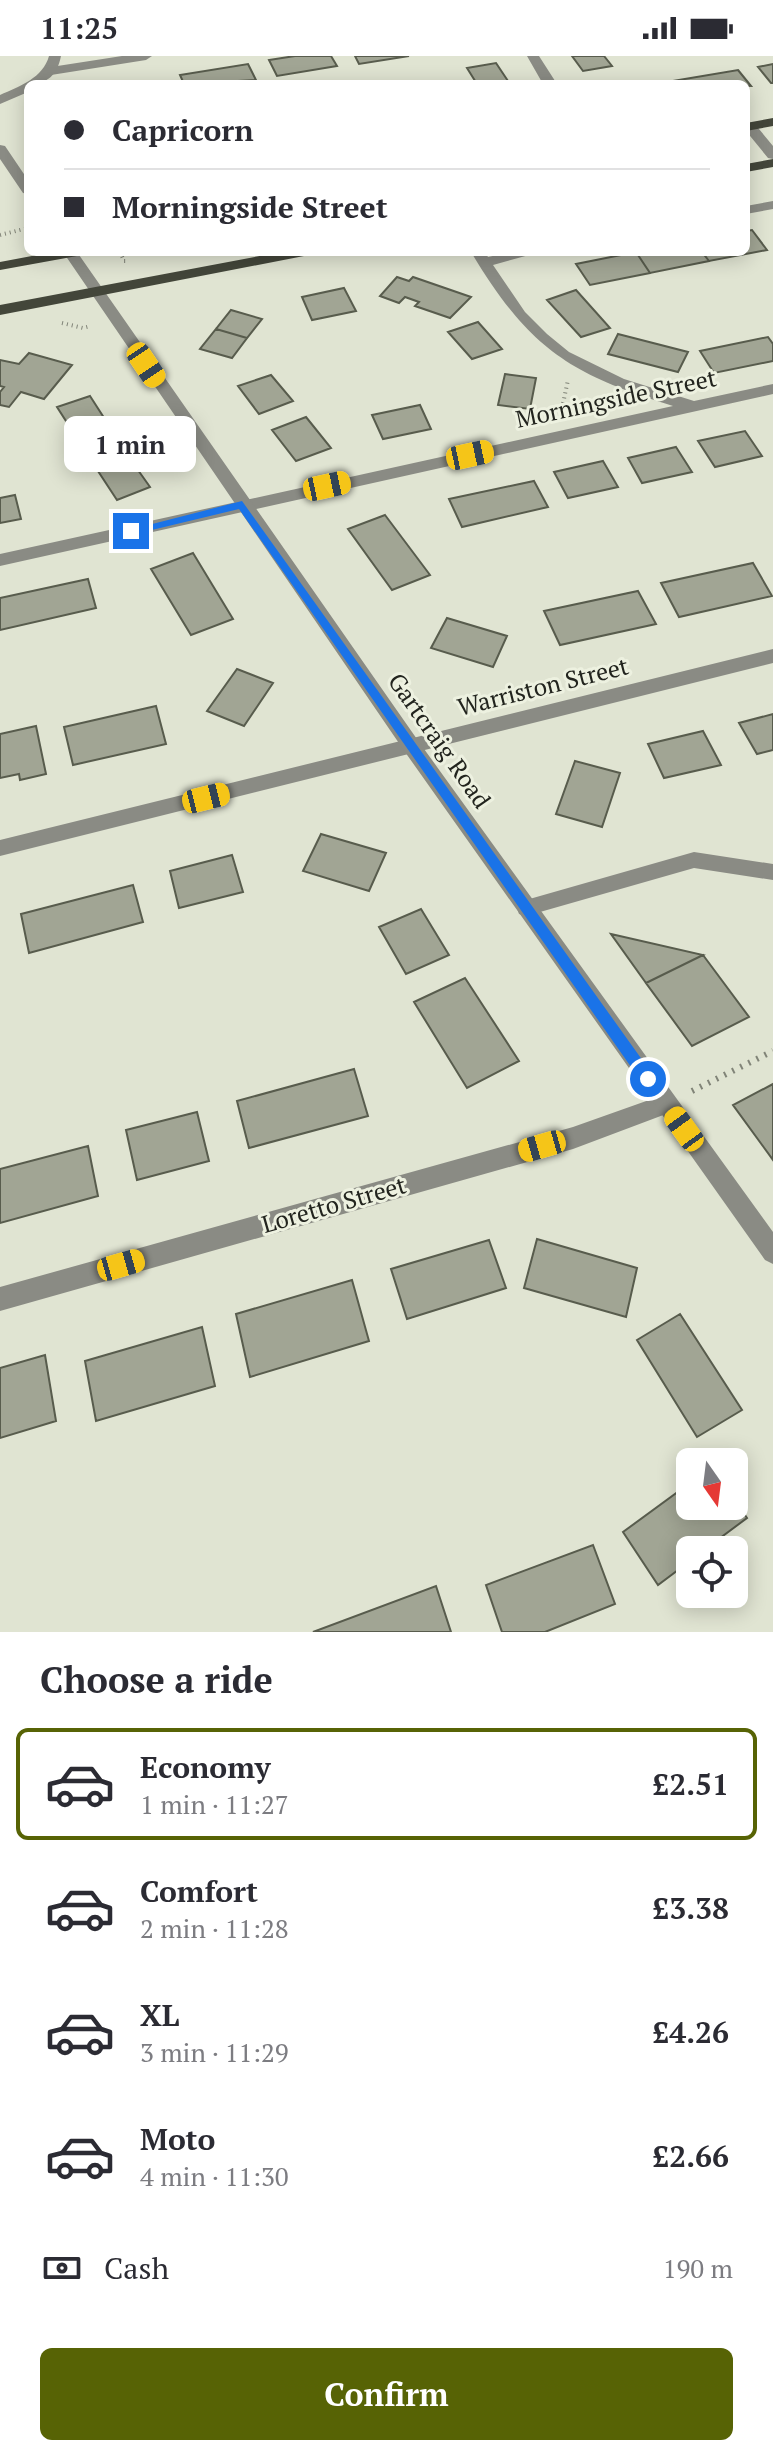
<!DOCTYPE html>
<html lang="en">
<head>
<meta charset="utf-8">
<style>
  :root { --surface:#fff; --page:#f7f7f7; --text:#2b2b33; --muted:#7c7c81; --line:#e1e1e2; --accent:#576305 }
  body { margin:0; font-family:"PT Serif",serif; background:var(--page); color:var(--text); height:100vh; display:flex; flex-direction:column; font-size:30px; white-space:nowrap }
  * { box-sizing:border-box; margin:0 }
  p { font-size:26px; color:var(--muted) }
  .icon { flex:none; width:44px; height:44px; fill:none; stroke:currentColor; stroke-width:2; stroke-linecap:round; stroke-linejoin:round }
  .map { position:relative; height:1576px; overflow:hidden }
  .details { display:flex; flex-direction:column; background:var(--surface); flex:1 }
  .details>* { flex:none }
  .banner { position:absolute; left:24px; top:24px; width:726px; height:176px; border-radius:12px; box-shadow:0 4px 20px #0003; display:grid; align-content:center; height:176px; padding:0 40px; background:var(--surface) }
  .needle { width:52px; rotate:166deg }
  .buttons { position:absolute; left:676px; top:1392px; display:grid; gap:16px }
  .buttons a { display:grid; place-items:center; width:72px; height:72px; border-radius:12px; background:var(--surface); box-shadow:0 4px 20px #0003; font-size:40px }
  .end { position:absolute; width:36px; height:36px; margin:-18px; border:10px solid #1a73e8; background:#fff; box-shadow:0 0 0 4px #fff }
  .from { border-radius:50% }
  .bubble { position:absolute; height:56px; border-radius:12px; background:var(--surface); box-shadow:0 4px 20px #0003; font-size:26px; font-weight:700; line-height:56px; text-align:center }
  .car { position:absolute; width:24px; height:48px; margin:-24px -12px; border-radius:10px; box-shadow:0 0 6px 2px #0007; background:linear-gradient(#f5c518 24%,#345 0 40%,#f5c518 0 76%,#345 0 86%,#f5c518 0) }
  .banner b { display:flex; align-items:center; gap:28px; height:76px; font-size:30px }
  .banner b+b { border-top:2px solid var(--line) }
  .banner i { width:20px; height:20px; background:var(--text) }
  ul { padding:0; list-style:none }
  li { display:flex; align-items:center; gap:24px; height:112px; margin:0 16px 12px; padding:0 24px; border:4px solid transparent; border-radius:12px }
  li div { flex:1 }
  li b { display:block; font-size:30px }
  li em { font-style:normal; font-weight:700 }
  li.on { border-color:var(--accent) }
  li>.icon { width:72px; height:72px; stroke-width:1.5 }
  h2 { padding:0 40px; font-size:36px; line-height:96px }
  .pay { display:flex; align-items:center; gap:20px; height:88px; padding:0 40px; font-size:30px }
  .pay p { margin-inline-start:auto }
  .cta { display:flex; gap:16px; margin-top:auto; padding:16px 40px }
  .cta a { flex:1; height:92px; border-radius:12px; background:var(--accent); color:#fff; font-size:32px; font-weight:700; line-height:92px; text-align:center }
  .status { display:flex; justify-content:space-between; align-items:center; height:56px; padding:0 40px; background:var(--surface); direction:ltr }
  .status svg { height:22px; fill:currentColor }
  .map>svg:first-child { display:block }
</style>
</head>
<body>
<div class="status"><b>11:25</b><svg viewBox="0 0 49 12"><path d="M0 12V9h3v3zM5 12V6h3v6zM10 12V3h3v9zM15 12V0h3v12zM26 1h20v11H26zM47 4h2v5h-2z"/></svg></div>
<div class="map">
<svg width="773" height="1576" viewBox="0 0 773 1576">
  <rect width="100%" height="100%" fill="#e0e4d2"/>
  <path fill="#a1a594" stroke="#585c4d" stroke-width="2" d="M295 0H331L337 10 277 20 269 4Z
    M355 0H409L359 8Z
    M572 0H604L612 10 583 15Z
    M496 7 510 28H477L467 12Z
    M248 8 256 24 184 28 180 19Z
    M773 8V27H771L758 11Z
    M738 14 751 30 661 27Z
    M752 174 767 194 709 205 702 196H746V175Z
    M636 196 650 217 590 229 576 208Z
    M636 196H702L709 205 650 217Z
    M397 221 409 225 413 221 471 241 450 262 415 250 419 246 405 241 399 247 380 240Z
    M344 232 356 255 312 264 302 241Z
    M576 234 610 272 581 281 547 244Z
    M231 254 262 263 247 282 216 273Z
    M478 266 502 293 472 303 448 276Z
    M216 273 247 282 232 302 200 293Z
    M618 278 688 296 678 316 608 298Z
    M768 281 773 288V305L714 317 700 295Z
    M29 297 72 309 44 343 21 336 9 351 0 349V336L4 331 0 330V304L19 308Z
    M505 318 536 322 530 353 498 349Z
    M271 319 293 345 259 358 238 330Z
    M90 340 108 368 75 379 57 351Z
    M420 349 431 373 383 383 372 359Z
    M306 361 331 392 296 405 272 374Z
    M745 375 762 400 715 411 698 385Z
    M676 391 692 416 642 427 628 402Z
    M128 400 150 431 117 444 96 412Z
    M603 405 618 431 568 442 554 416Z
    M534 425 548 451 462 471 449 443Z
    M15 439 21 463 0 467V442Z
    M385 459 430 519 392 534 348 473Z
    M193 497 233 563 191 579 151 513Z
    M753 507 772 540 679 561 661 527Z
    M88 523 96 552 0 574V542Z
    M638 535 656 568 560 589 544 555Z
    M447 562 507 580 493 611 431 592Z
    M237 613 273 627 244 670 207 655Z
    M156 650 166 688 73 709 64 671Z
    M773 658V694L757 698 739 667Z
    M36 670 46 718 20 724 19 718 0 722V678Z
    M703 675 721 709 664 722 648 688Z
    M575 705 620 717 602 771 556 758Z
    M321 778 386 797 369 835 303 815Z
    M232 799 243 836 179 852 170 815Z
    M133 829 143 866 29 897 21 858Z
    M421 853 449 899 406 918 379 871Z
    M611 878 703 899 646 927Z
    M703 899 749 961 692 990 646 927Z
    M465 922 519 1005 467 1032 414 946Z
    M354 1013 368 1060 249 1092 237 1045Z
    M773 1028V1104L733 1049Z
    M197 1056 209 1105 137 1124 126 1074Z
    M88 1090 98 1140 0 1167V1113Z
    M537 1183 637 1212 626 1261 524 1232Z
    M489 1184 506 1232 407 1263 391 1213Z
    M352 1224 369 1285 250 1321 236 1258Z
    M680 1258 742 1354 697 1381 637 1284Z
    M202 1271 215 1330 96 1365 85 1305Z
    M45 1299 56 1365 0 1382V1312Z
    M690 1427V1450H734V1443L747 1462 704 1494H690V1505L658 1529 623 1476Z
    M593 1489 615 1548 545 1576H502L486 1529Z
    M436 1530 451 1576H313Z"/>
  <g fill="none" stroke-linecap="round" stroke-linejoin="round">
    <path stroke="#818478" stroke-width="4" stroke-dasharray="1 4" stroke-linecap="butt" d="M0 179 28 172
      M120 196 124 205H128
      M62 267 83 272 91 270
      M561 357 568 324"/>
    <path stroke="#818478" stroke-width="6" stroke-dasharray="2 7" stroke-linecap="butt" d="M692 1035 773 995"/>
    <path fill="#8a8b84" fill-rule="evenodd" d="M694 796 773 808V824L694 812 526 860 519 858 517 852 519 846Z"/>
    <path fill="#8a8b84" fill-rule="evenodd" d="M122 0H152L146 4 51 19 45 15 51 11Z
      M527 0H539L557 28H543Z
      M746 67H754L773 90V103L768 102 746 75Z
      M773 145V153L746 158V150Z
      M471 196H485L488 201 511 196H540L493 209 525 256 547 278 569 296 624 323 694 345 773 328V338L0 510V498L673 350C568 318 528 291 471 196Z
      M773 593V607L0 800V784Z
      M666 1038 674 1041 677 1048 674 1055 573 1093 0 1255V1231L573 1071Z"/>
    <path fill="#8a8b84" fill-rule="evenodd" d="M49 0H61C57 19 48 28 28 28V36L0 48V39C20 30 43 22 49 0Z
      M0 89 5 90 28 124V138L23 137 0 103Z
      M63 196H77L419 686 773 1176V1208L765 1204 405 696Z"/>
    <path fill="#43463a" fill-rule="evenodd" d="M773 62V70L746 75V67Z
      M773 103V111L746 116V108Z
      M53 196H84L77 200 0 214V206Z
      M281 196H311L304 200 0 259V249Z"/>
  </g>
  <path fill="#1a73e8" d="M242 445 653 1019V1028H643L239 453 131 479 125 475Z"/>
  <g text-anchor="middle" stroke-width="6" stroke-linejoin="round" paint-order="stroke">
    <g font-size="24" fill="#22241e" stroke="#edf1e0">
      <text transform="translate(616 343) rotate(-12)" y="8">Morningside Street</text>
      <text transform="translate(543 631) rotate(-14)" y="8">Warriston Street</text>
      <text transform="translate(439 685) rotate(55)" y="8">Gartcraig Road</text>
      <text transform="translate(334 1149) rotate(-16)" y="8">Loretto Street</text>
    </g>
  </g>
</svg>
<div class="buttons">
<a><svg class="needle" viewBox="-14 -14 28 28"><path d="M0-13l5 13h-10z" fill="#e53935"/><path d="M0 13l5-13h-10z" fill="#7c7c81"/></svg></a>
<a><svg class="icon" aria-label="locate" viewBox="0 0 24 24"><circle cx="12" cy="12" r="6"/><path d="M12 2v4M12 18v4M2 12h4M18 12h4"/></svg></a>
</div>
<i class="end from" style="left:648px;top:1023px"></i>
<i class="end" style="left:131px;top:475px"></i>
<div class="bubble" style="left:64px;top:360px;width:132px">1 min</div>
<i class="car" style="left:146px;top:309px;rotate:146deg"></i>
<i class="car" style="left:470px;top:399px;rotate:78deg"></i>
<i class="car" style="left:327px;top:430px;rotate:78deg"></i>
<i class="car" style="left:206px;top:742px;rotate:76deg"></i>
<i class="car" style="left:684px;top:1073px;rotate:324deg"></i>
<i class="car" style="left:542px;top:1090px;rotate:254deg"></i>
<i class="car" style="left:121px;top:1209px;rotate:74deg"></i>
<div class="banner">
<b><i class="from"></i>Capricorn</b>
<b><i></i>Morningside Street</b>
</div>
</div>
<section class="details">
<h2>Choose a ride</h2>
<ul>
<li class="on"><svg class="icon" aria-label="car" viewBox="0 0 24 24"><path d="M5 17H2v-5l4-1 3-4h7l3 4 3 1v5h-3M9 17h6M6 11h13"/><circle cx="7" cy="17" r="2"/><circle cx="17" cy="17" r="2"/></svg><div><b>Economy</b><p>1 min · 11:27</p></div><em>£2.51</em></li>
<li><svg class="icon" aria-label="car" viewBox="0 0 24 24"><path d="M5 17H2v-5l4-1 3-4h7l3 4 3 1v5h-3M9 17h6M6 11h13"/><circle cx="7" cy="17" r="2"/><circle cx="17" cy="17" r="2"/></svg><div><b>Comfort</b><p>2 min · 11:28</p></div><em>£3.38</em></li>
<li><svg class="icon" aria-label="car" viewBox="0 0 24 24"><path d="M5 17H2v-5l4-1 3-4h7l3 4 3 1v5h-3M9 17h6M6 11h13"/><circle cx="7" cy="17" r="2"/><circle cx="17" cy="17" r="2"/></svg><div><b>XL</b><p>3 min · 11:29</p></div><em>£4.26</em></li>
<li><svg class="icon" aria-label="car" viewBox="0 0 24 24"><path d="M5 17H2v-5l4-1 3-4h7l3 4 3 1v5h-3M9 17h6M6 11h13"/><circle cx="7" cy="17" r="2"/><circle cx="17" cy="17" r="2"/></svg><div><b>Moto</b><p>4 min · 11:30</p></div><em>£2.66</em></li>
</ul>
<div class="pay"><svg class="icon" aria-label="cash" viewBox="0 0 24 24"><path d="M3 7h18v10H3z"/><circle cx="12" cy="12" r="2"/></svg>Cash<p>190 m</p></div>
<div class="cta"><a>Confirm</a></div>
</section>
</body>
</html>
